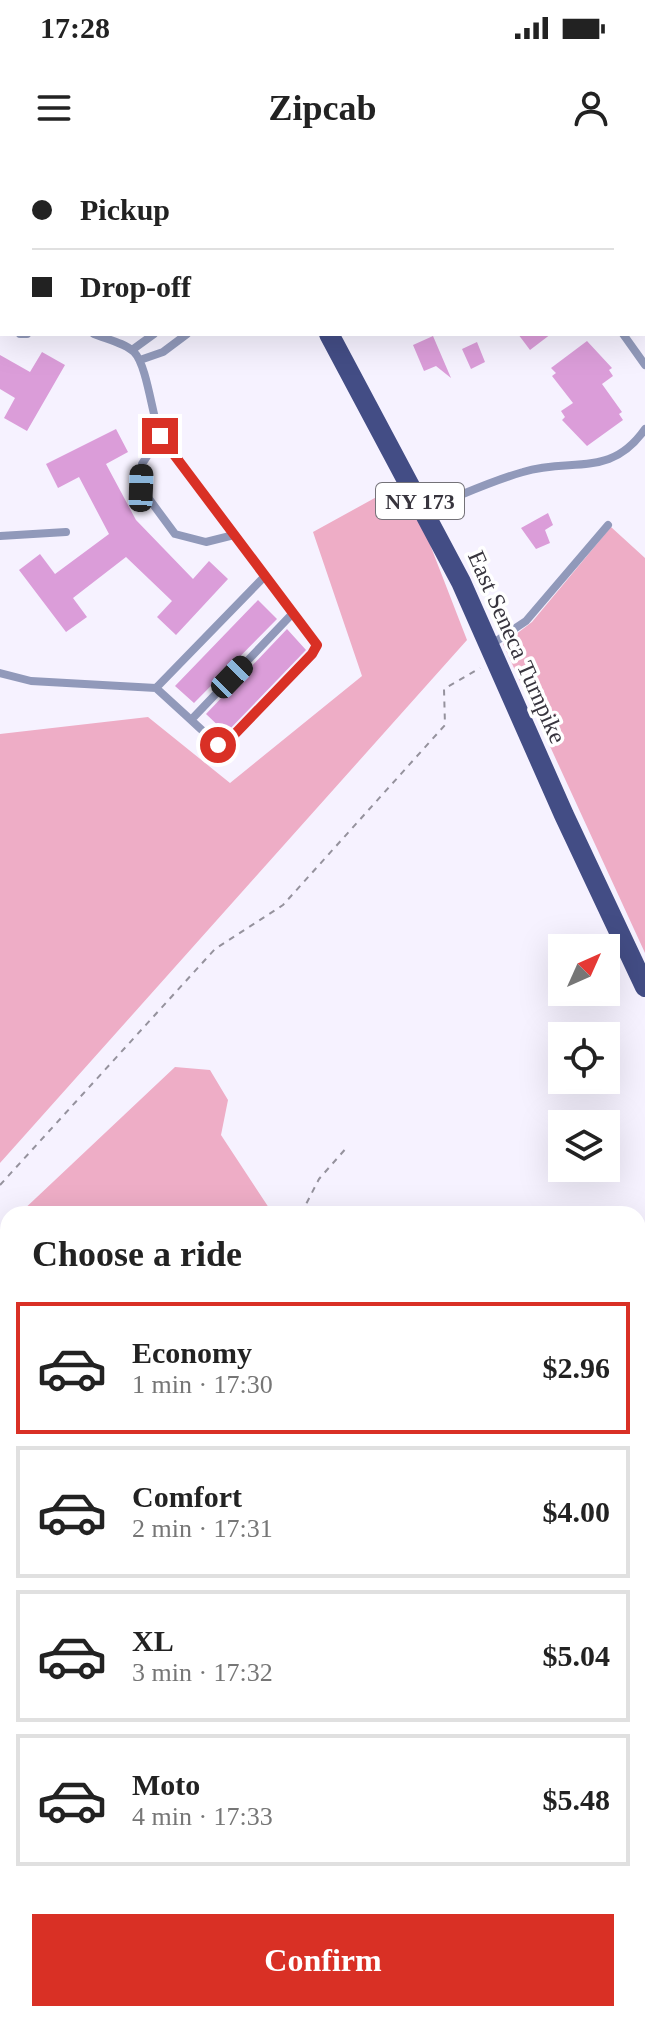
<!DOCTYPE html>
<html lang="en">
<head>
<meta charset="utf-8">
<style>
  :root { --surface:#fff; --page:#f2f2f2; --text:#222; --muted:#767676; --line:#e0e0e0; --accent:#d93025 }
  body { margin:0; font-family:"Times New Roman",serif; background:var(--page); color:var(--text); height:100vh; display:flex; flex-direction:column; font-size:30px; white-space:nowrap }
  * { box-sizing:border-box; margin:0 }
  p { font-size:26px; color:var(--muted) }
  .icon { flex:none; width:44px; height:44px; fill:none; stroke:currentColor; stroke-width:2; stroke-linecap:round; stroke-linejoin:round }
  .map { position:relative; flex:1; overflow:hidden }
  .panel { position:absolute; left:0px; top:1046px; width:646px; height:816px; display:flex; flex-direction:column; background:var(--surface); border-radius:24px 24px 0 0; box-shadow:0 8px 32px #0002 }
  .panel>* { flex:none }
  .banner { position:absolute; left:0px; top:0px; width:646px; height:176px; box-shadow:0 8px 32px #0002; display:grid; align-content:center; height:176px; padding:0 32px; background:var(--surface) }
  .needle { width:52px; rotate:45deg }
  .buttons { position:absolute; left:548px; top:774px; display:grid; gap:16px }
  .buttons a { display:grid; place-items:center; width:72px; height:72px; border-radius:0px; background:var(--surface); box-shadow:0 8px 32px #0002; font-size:40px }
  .end { position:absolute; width:36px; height:36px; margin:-18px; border:10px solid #d93025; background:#fff; box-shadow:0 0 0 4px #fff }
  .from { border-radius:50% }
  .car { position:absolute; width:24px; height:48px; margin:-24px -12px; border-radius:10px; box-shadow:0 0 6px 2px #0007; background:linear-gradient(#222 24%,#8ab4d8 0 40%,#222 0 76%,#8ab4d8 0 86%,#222 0) }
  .banner b { display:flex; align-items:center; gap:28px; height:76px; font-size:30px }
  .banner b+b { border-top:2px solid var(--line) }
  .banner i { width:20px; height:20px; background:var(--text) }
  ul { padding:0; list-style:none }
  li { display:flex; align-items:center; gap:24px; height:132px; margin:0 16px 12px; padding:0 16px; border:4px solid var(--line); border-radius:0px }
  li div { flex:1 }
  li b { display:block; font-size:30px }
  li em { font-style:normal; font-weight:800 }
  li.selected { border-color:var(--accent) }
  li>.icon { width:72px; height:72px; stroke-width:1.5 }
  h2 { padding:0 32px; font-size:36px; line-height:96px }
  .button { display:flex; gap:16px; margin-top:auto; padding:16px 32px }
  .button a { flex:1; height:92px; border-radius:0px; background:var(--accent); color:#fff; font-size:32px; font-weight:800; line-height:92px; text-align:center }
  .status { display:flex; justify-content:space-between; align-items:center; height:56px; padding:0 40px; background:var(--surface); direction:ltr }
  .status svg { height:22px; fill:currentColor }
  header { display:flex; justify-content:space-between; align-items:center; height:104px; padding:0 32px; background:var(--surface); font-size:36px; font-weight:800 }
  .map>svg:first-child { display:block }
</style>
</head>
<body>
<div class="status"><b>17:28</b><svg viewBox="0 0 49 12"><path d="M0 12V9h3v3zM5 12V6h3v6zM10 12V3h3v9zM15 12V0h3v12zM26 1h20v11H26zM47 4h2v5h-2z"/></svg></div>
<header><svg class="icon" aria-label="menu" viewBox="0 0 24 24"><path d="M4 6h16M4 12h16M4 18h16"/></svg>Zipcab<svg class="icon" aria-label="person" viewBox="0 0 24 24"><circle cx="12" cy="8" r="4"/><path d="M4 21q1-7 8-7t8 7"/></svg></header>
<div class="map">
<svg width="645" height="1862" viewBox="0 0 645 1862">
  <rect width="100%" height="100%" fill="#f6f2ff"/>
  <path fill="#eeadc6" d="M0 0H271L2 2V48Z
    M527 0H645V165L644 2Z
    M402 323 424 369 467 480 0 1003V574L148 557 230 623 362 516 313 372Z
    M611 367 645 398V793L503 484 532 462Z
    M175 907 210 910 228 940 221 975 273 1054H19Z
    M8 1065V1187L0 1178V1073Z"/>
  <path fill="#db9dd9" d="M518 174H551L530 190Z
    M433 176 451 218 436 206 424 211 413 185Z
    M587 181 612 208 609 210 613 216 602 224 622 252 619 254 623 260 587 286 562 260 565 257 561 251 573 243 552 216 556 213 551 208Z
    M477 182 485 202 471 209 462 189Z
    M42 192 65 205 27 271 4 258 15 238 0 229V195L30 212Z
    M116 269 128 292 106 304 136 360 193 419 209 401 228 419 176 475 157 457 172 441 126 397 73 438 87 457 66 472 19 410 40 394 55 414 109 374 79 317 58 328 46 304Z
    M548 353 553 365 545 370 550 383 536 389 521 368Z
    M258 440 277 459 194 543 175 526Z
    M287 469 306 490 226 573 206 554Z"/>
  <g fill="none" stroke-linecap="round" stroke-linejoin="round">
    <path stroke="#95929d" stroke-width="2" stroke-dasharray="6 6" stroke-linecap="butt" d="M0 1025 215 789 283 745 445 565 444 529 480 508
      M301 1054 319 1019 348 986
      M638 1072 645 1065"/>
    <path stroke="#9199ba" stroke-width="8" d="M503 0 504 2
      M0 109 2 111
      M0 163 2 165
      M20 174H27
      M94 174C106 179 125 183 134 192 147 205 152 255 160 276L317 485 312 494 230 579 218 585 191 560
      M623 174 645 205
      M132 190 154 174
      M140 200 163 192 187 174
      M160 276 142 304 141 328 175 374 206 382 234 375
      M425 349C458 337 490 321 523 312 572 297 610 319 645 269
      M0 376 66 372
      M489 486 526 461 608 365
      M0 513 31 521 156 528 265 416
      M156 528 191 560 293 453
      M638 1360 645 1365
      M638 1384 645 1375
      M638 1462 645 1473
      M638 1600 645 1601
      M638 1852 645 1853
      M497 1854 506 1862
      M629 1862 630 1854"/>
    <path stroke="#9199ba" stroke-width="16" d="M638 1404 645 1416
      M638 1573 645 1572
      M0 1638 8 1629
      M638 1716H645
      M0 1780 8 1787
      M82 1854 91 1862
      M424 1862 431 1854"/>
    <path stroke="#434d85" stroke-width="20" d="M287 2V0
      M329 174 461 422 564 655 645 827"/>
  </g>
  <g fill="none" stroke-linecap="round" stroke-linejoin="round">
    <path stroke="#d93025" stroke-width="10" d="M160 276 317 485 312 494 230 579 218 585"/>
  </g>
  <g text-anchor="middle" stroke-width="7" stroke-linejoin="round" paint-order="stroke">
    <rect fill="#fff" stroke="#747278" stroke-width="2" x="376" y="323" width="88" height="36" rx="6"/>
    <g font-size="22" font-weight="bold" fill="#38353e">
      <text x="420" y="349">NY 173</text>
    </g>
    <g font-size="24" fill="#38353e" stroke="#fff">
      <text transform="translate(517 487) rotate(66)" y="8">East Seneca Turnpike</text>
    </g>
  </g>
</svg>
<div class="buttons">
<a><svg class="needle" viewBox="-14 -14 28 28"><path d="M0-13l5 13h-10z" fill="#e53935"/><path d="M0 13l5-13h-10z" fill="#767676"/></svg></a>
<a><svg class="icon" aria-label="locate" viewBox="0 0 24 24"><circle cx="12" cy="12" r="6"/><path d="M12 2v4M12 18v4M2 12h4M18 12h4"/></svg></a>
<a><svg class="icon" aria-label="layers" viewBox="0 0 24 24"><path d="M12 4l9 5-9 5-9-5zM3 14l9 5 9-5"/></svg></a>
</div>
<i class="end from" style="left:218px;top:585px"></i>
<i class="end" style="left:160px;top:276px"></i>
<i class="car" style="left:141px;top:328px;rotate:2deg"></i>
<i class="car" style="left:232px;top:517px;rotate:44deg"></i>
<div class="banner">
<b><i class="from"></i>Pickup</b>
<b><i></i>Drop-off</b>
</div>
<section class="panel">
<h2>Choose a ride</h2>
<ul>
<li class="selected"><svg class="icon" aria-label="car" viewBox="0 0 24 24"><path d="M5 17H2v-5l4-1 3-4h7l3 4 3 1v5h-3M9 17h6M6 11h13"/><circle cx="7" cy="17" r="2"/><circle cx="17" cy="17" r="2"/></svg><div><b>Economy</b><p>1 min · 17:30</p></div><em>$2.96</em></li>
<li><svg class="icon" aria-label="car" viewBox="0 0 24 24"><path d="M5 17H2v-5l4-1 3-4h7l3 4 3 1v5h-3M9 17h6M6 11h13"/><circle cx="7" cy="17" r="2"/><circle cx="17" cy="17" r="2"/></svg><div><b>Comfort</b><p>2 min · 17:31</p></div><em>$4.00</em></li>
<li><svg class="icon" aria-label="car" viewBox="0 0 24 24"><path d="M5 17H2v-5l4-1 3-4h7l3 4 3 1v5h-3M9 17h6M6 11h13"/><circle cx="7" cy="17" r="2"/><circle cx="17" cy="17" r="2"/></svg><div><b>XL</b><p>3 min · 17:32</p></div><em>$5.04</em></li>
<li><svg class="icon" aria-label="car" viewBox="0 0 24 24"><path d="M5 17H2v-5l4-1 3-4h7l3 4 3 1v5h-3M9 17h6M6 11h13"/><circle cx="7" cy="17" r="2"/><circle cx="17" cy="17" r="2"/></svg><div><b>Moto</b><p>4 min · 17:33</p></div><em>$5.48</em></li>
</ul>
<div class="button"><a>Confirm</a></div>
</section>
</div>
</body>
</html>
